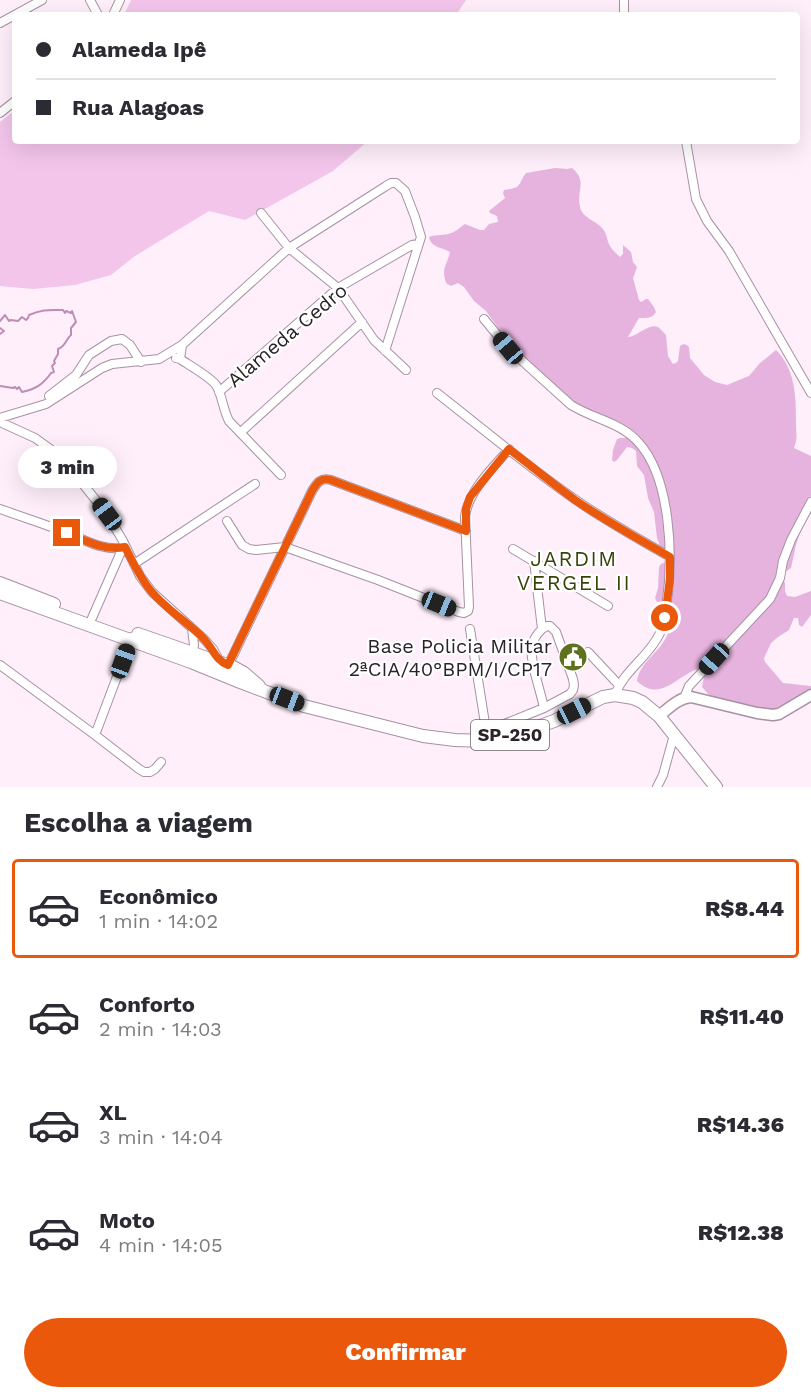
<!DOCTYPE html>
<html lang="pt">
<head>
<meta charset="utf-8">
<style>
  :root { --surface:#fff; --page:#f2f2f3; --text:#2b2b33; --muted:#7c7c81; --line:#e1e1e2; --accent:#ea580c }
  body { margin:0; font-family:"Work Sans",sans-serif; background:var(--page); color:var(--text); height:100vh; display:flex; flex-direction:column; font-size:22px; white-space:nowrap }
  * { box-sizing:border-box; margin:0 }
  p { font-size:20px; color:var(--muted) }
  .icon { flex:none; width:33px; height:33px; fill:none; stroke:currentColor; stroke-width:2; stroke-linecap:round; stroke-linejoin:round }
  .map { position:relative; height:787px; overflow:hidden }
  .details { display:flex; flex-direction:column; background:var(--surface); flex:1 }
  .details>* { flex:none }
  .guide { position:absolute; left:12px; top:12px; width:788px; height:132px; border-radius:6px; box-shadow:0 6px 24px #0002; display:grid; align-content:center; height:132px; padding:0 24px; background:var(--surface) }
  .end { position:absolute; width:27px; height:27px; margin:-14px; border:8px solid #ea580c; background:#fff; box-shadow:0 0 0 3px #fff }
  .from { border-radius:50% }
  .bubble { position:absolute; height:42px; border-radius:21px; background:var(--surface); box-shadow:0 6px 24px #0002; font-size:20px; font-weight:800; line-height:42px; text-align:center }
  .car { position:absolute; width:18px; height:36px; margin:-18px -9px; border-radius:8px; box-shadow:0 0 4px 2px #0007; background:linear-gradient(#222 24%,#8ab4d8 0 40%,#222 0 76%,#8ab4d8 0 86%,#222 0) }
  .guide b { display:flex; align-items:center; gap:21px; height:57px; font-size:22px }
  .guide b+b { border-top:2px solid var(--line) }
  .guide i { width:15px; height:15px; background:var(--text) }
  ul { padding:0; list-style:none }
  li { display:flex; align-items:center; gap:18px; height:99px; margin:0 12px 9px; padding:0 12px; border:3px solid transparent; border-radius:6px }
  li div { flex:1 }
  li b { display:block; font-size:22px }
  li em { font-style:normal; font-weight:800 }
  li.active { border-color:var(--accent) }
  li>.icon { width:54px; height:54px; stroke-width:1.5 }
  h2 { padding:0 24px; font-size:27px; line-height:72px }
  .cta { display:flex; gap:12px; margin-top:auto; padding:12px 24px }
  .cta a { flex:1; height:69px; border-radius:36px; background:var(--accent); color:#fff; font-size:24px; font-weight:800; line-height:69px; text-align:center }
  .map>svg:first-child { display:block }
</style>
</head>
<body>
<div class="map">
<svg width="811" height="787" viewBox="0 0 811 787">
  <rect width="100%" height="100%" fill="#feeffb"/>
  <path fill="#f3c5eb" d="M131 0H466L456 15H124Z
    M15 110V141H368L333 171 245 220 209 211 135 256 111 275 75 285 33 289 0 286V122Z"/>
  <path fill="#e6b3de" d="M555 168 567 169 572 168C588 181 576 191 580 207 583 219 596 220 603 229 607 234 607 241 610 246 612 250 616 253 620 257L623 254V245L631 252 633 262 637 267 633 278 639 300 641 302 646 299H648L654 307 656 312C652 319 646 318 639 318L628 337C637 337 648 323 658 327 661 329 663 332 666 335L668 356 673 364 676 363 678 361 680 346C684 343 686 344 689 347L690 358 704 375 715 382 727 385 749 376 760 363 776 350C796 370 796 398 796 424 796 435 798 437 794 448L811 456V513L802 527 796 545 791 568 781 575 785 583V591L787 596 795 597 811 591V615L802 627 799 625 798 618H794L789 630 778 637 771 643 764 658 765 662 783 683 811 686V690L784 708 764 711 720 701 709 695 702 687 705 672 701 668C677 674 661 704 637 681 640 660 665 650 669 629 670 622 664 615 665 606L657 602 655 598 658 588 659 567 661 564 668 561 670 557 660 546 657 538 654 512 648 498 644 475 637 466 636 451 632 448 627 447 617 460 614 462 612 460 613 450 617 439 620 438H630L577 408 539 376 506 339 486 311 474 301 464 287 458 283 451 286 446 283C441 267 447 266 450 252 442 247 431 248 429 237 437 234 444 236 451 233 457 231 460 227 465 224L480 230H484L489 224 498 222 497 216 490 213 489 211 505 198 503 193 504 190C508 189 513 189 517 187 521 184 522 177 526 173Z"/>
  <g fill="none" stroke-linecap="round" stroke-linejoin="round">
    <path stroke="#be8db6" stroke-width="2" d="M0 321 5 315 9 321 11 320 18 321 22 317 26 320 28 318 29 315C43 309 49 310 63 310L65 313 66 311 71 313 72 311 76 322 71 328V335C65 340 66 346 58 349V354L54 361 55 363 52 366 54 372 51 373C44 383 37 389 22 392L19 387 17 389 15 387 13 388 0 386
      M0 328 4 331 0 334"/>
    <g stroke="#a791a3" stroke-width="10">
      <path id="minor" d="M90 0 98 15
        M113 15 120 0
        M624 15V0
        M0 23 42 0
        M0 113 15 101
        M686 141 696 199 707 221 729 251 811 393
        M261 213 289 248 338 288 374 340 406 370
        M484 319 508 348 571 405C593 419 621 422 639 443 671 479 673 556 667 601 666 612 665 623 660 633 649 657 624 670 615 695
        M176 358 180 359C189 365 210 377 216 385 222 394 223 410 229 421L281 475
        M180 359 182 345 289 248 386 186 391 183H396L405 191 415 217 421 237 385 351
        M219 392 338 288 412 245 418 244
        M437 393C483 429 528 467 576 500 606 521 639 539 670 557
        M49 396 76 375 89 355 111 341 122 339 130 345 141 362
        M0 418 46 404 102 368 112 364 159 359 182 345
        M0 422 35 438 53 451 70 468 107 514 123 541 140 576 152 592 204 639 213 649 220 662
        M241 432 362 322
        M0 509C22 517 45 524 67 533 86 540 104 552 125 547
        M227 521 242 545 249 549 256 550 285 547 378 580 459 612 464 613 468 611 469 607 465 517C468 491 493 468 509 449
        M513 549 608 606
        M534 561 542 629C537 634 533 639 532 646 529 660 541 692 544 708
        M134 564 255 484
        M92 618 120 554 125 547
        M192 629 194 645 192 658
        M470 629 487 736
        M588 652 619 685
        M0 665 95 735 139 769 144 772H150L155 769 161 762
        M226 670 312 491C317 483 320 477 331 480L466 531
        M684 698 689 686 770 599 780 578 783 561 791 540 811 502
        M487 731 544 708 570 694 573 690 574 685 573 679 556 632 550 626H547L542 629
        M95 735 132 637
        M657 787 663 775 674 735"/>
    </g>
    <g stroke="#a791a3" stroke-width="13">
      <path id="tertiary" d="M659 716C669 708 678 698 691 697L757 713 773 715 779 714 811 695"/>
    </g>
    <g stroke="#a791a3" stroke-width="14">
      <path id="primary" d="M0 583 54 604
        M0 593 191 662 240 682 304 706 423 736 455 740 487 741 529 730 554 721 603 697 615 695 633 698 642 702 659 716 716 787
        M138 634 233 667 244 673 259 686"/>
    </g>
    <use href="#minor" stroke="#fff" stroke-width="8"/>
    <use href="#tertiary" stroke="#fff" stroke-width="10"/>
    <use href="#primary" stroke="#fff" stroke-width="12"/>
  </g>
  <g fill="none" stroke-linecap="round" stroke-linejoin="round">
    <path stroke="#ea580c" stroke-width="8" d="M67 533C86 541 105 551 125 547 133 562 140 578 151 591 166 609 187 622 203 638 213 648 215 660 228 665L312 491C317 483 320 477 331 480L466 531V509L470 497 509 449C531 466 553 484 575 500 606 521 638 539 670 557V578L665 618"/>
  </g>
  <defs>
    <g id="civic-disc" transform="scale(1.5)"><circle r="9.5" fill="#5d711f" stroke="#fff"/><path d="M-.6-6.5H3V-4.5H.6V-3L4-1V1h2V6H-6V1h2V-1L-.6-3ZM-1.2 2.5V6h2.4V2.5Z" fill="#fff"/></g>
  </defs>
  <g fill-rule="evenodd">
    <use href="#civic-disc" x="573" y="657"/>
  </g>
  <g text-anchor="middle" stroke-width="4.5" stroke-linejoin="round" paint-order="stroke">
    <rect fill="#fff" stroke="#6b656a" stroke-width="1.5" x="471" y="720" width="78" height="30" rx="4.5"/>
    <g font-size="18" font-weight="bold" fill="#2b232a">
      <text x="510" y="741">SP-250</text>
    </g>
    <g font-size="20" fill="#2b232a" stroke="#fff">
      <text transform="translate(287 335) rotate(-40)" y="7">Alameda Cedro</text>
    </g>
    <g font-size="20" fill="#2b232a" stroke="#fff" text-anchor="end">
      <text x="552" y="653">Base Policia Militar<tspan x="552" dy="23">2ªCIA/40°BPM/I/CP17</tspan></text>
    </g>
    <g font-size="21" letter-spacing="1.5" fill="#364309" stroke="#fff">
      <text x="574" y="566">JARDIM<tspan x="574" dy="24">VERGEL II</tspan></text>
    </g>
  </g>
</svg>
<i class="end from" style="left:665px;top:618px"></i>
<i class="end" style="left:67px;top:533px"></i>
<div class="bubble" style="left:18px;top:446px;width:99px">3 min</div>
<i class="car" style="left:508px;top:348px;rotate:320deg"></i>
<i class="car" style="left:107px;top:514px;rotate:323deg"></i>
<i class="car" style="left:439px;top:604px;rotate:112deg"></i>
<i class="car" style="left:714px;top:659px;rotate:222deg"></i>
<i class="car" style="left:123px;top:661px;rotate:20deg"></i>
<i class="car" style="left:287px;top:699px;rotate:111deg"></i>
<i class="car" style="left:574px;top:711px;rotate:63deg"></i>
<div class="guide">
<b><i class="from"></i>Alameda Ipê</b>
<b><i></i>Rua Alagoas</b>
</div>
</div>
<section class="details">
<h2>Escolha a viagem</h2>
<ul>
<li class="active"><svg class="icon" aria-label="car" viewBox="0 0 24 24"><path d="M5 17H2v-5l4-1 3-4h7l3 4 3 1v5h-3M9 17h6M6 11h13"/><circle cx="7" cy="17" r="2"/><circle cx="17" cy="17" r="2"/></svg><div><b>Econômico</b><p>1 min · 14:02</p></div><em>R$8.44</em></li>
<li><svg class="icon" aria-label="car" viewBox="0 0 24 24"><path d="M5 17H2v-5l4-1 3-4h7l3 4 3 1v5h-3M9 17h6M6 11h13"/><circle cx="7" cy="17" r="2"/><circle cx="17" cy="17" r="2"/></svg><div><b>Conforto</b><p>2 min · 14:03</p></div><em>R$11.40</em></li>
<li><svg class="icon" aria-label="car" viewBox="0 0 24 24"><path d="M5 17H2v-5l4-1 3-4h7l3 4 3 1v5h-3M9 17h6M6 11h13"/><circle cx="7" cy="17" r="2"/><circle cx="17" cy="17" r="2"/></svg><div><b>XL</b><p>3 min · 14:04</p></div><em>R$14.36</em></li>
<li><svg class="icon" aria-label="car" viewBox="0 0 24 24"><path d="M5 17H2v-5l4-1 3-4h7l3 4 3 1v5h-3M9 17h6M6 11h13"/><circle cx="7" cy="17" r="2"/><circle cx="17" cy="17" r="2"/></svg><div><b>Moto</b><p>4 min · 14:05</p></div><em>R$12.38</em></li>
</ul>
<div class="cta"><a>Confirmar</a></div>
</section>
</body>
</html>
